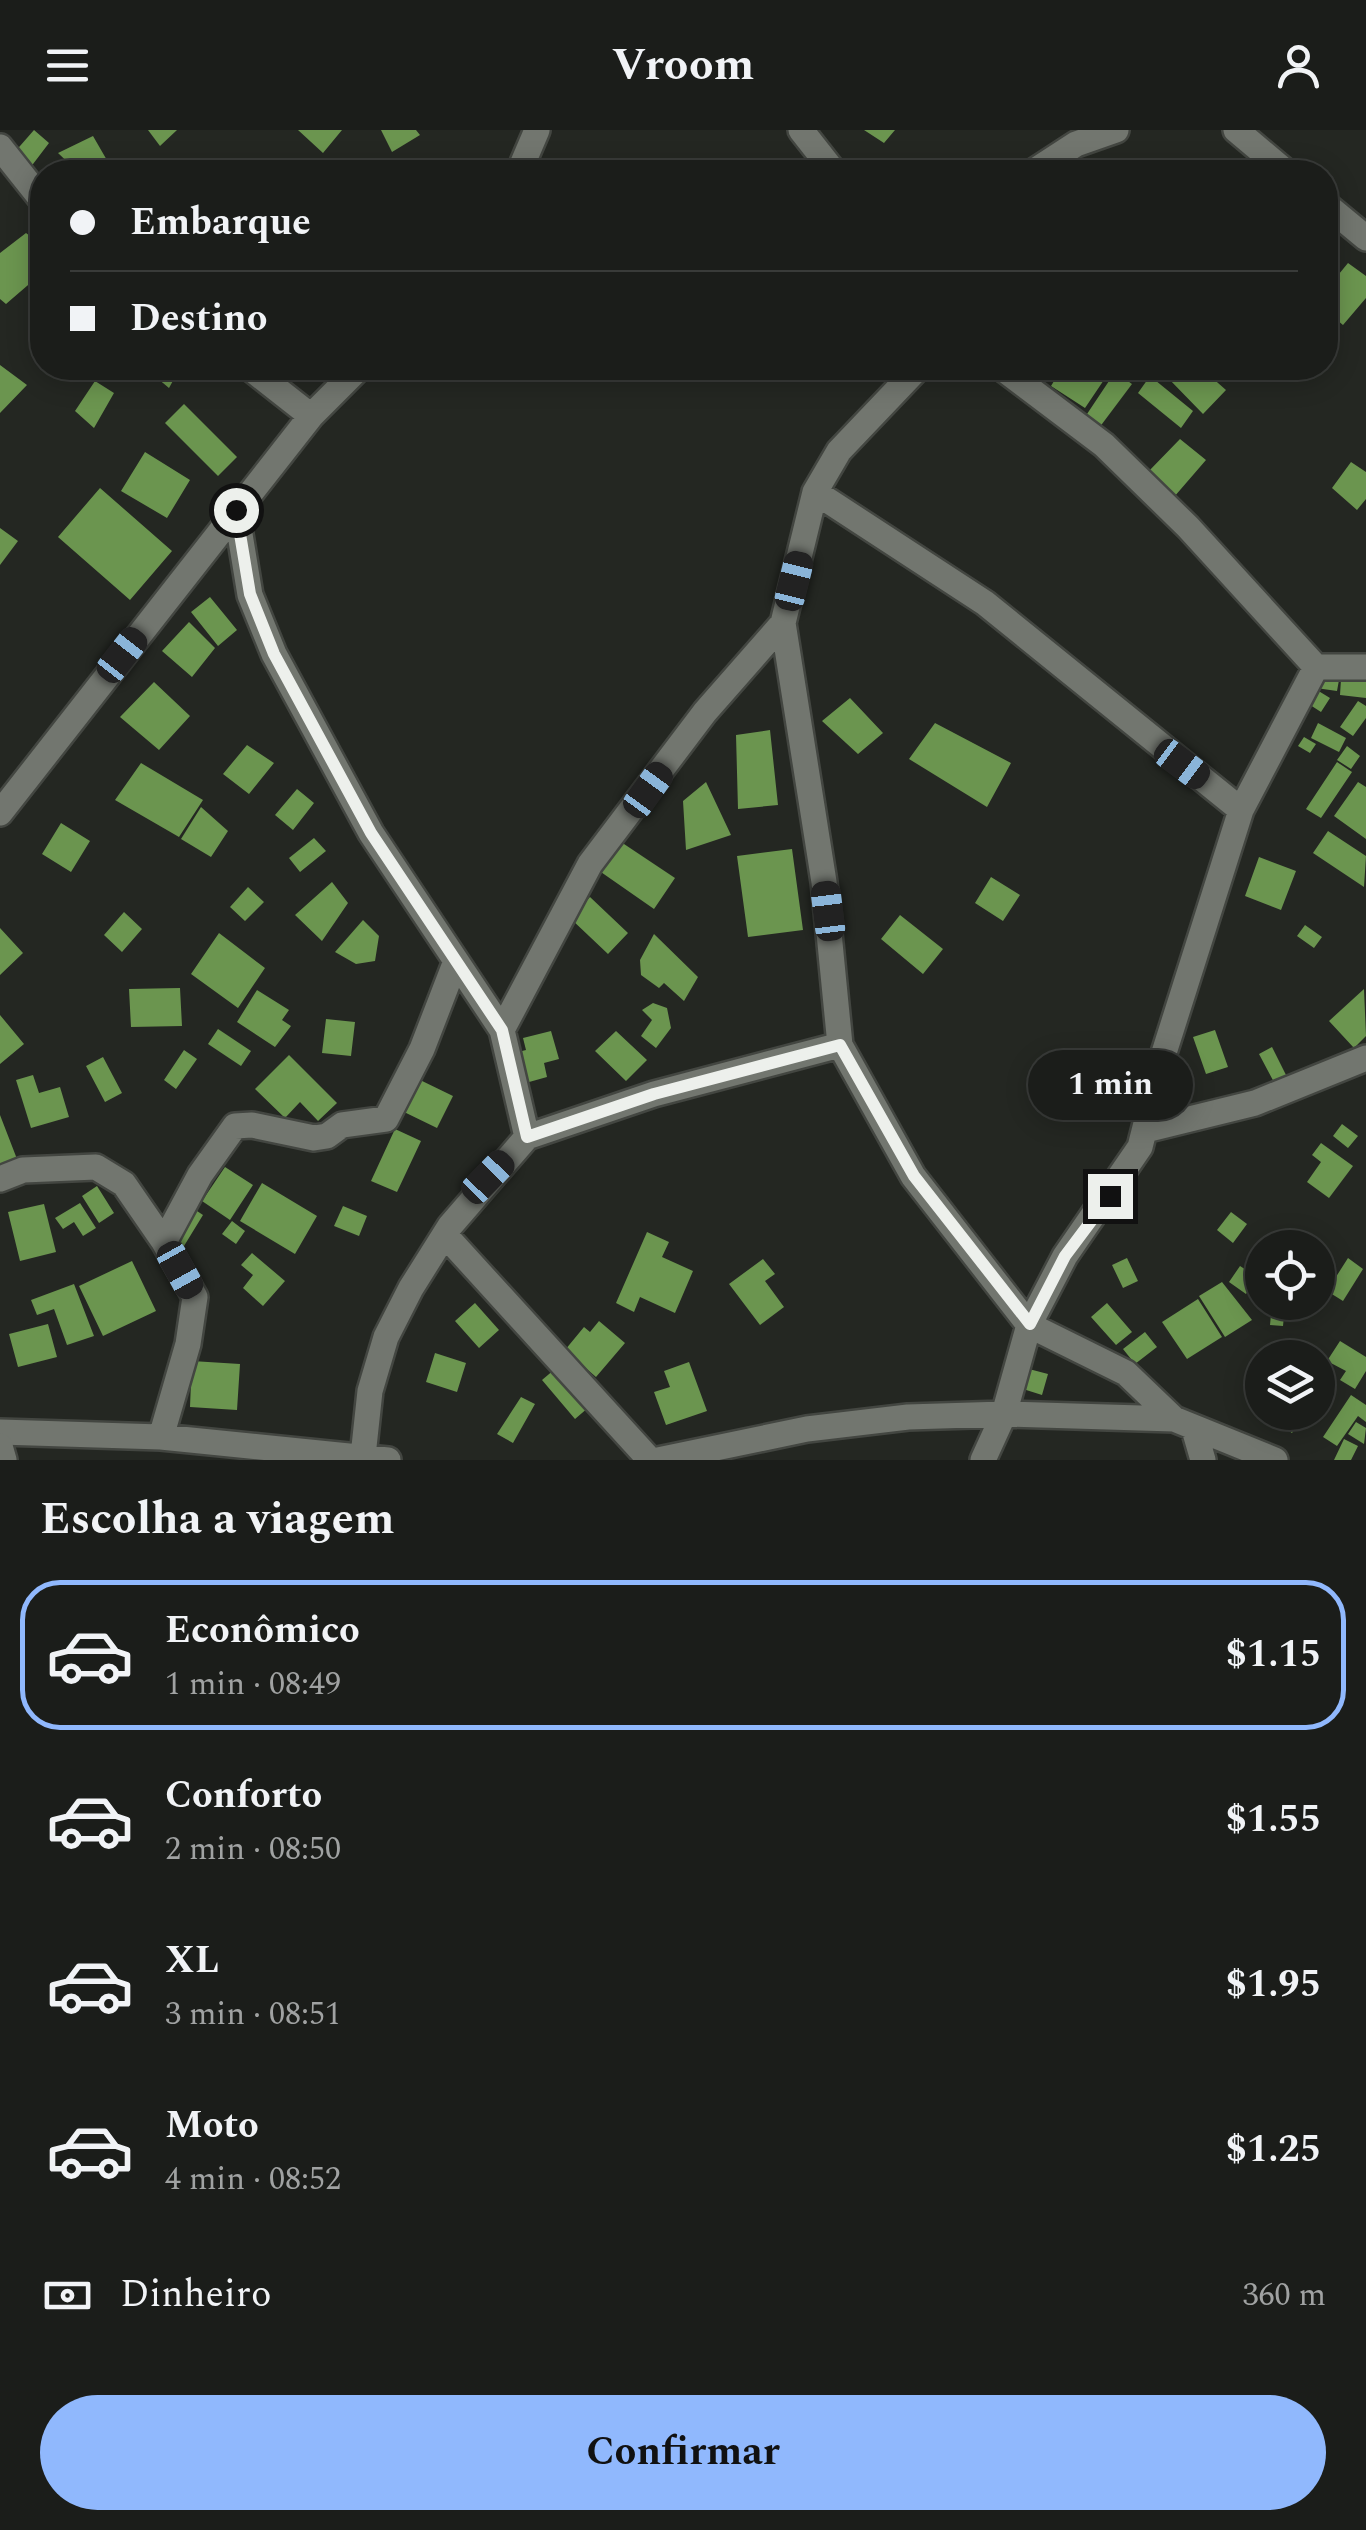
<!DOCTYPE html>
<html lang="pt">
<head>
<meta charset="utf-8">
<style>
  :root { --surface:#1b1d1a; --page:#242623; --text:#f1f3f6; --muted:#a0a2a2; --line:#393b39; --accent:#90b8fd }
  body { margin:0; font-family:Spectral,serif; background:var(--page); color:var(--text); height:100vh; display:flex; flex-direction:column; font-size:38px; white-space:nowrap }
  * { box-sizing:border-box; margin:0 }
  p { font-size:32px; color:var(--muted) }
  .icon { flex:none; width:55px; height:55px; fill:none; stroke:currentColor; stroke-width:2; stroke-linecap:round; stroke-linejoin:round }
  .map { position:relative; height:1330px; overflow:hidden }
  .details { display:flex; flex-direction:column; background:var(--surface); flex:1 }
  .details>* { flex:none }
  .top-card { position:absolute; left:30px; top:30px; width:1308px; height:220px; border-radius:40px; box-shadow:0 5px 25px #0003,0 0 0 2px var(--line); display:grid; align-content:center; height:220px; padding:0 40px; background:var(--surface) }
  .tools { position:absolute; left:1245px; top:1100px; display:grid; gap:20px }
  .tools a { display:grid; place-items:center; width:90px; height:90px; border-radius:50%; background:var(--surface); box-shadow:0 5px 25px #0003,0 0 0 2px var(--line); font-size:50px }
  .end { position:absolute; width:45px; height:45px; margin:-22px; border:12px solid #edf0ec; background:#111; box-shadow:0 0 0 5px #111 }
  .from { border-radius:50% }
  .bubble { position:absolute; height:70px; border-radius:35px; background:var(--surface); box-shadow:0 5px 25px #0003,0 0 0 2px var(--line); font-size:32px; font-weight:700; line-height:70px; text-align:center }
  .car { position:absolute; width:30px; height:60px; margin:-30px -15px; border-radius:12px; box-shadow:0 0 8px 2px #0007; background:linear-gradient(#222 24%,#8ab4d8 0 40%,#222 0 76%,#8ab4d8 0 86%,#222 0) }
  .top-card b { display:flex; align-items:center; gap:35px; height:95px; font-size:38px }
  .top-card b+b { border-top:2px solid var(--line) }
  .top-card i { width:25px; height:25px; background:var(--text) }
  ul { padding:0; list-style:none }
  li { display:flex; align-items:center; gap:30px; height:150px; margin:0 20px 15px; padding:0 20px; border:5px solid transparent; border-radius:40px }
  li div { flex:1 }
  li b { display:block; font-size:38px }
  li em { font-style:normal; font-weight:700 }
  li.on { border-color:var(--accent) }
  li>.icon { width:90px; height:90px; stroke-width:1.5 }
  h2 { padding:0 40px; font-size:45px; line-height:120px }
  .pay { display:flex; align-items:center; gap:25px; height:110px; padding:0 40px; font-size:38px }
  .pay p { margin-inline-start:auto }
  .cta { display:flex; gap:20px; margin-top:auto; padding:20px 40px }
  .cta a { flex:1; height:115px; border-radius:60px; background:var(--accent); color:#111; font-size:40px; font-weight:700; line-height:115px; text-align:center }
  header { display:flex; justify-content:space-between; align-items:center; height:130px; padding:0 40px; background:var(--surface); font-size:45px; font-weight:700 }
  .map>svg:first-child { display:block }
</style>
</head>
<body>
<header><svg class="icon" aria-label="menu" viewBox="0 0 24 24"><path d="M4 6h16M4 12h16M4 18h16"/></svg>Vroom<svg class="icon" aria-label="person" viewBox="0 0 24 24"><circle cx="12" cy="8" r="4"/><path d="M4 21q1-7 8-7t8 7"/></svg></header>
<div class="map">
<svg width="1366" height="1330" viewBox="0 0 1366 1330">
  <rect width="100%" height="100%" fill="#242722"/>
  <path fill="#6b954f" d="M34 0 49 13 30 38 13 24Z
    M148 0H177L160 16Z
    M298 0H342L323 23Z
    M381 0H416L420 5 392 22Z
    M864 0H895L884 13Z
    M93 6 108 32 92 42H78L58 23Z
    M471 30 482 42H459Z
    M26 103 42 115V143L6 174 0 169V123Z
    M1348 133 1366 146V168L1343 195 1325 180V161Z
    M0 235 27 255 0 283Z
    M145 238H180L169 258Z
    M1062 238H1112L1085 278 1051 256Z
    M1177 238H1201L1226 260 1203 284 1168 248Z
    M1115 242 1132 254 1099 298 1085 287Z
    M1150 246 1193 281 1181 298 1138 263Z
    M95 251 114 263 94 298 75 281Z
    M184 274 237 327 218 346 165 293Z
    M1180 309 1206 330 1174 367 1147 343Z
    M145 322 190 350 167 388 121 361Z
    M1351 332 1366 342V369L1357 380 1332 358Z
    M100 358 172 421 130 470 58 407Z
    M0 398 18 411 0 435Z
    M210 467 237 500 218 516 191 482Z
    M189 492 215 518 192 547 162 521Z
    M1318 546 1339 550 1337 561 1316 558Z
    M1341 549 1366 551V568L1340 565Z
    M154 552 190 586 159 620 120 587Z
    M1312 557 1330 568 1321 582 1304 571Z
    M850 568 883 603 858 624 822 591Z
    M1358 571 1366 576V588L1353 606 1340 597Z
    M935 593 1011 633 987 677 909 629Z
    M1318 593 1346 608 1339 622 1311 608Z
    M770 600 778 675 738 679 736 605Z
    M1304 607 1316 614 1310 623 1298 616Z
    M247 615 274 633 249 664 223 644Z
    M1347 616 1360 626 1351 639 1337 630Z
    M1337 632 1352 642 1321 688 1306 679Z
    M141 633 203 670 179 707 115 670Z
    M706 652 731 705 686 720 683 671Z
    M1358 652 1366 657V709L1334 686Z
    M297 659 314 673 293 700 275 685Z
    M201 677 228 701 211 727 181 709Z
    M61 693 90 711 71 742 42 724Z
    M1328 701 1366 726 1364 757 1313 723Z
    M314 708 326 721 300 742 289 728Z
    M618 710 675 748 654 779 598 740Z
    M792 719 803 800 748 807 737 726Z
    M1259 727 1296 741 1281 780 1245 766Z
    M991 747 1020 765 1003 791 975 773Z
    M332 752 348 773 322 811 295 785Z
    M248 757 264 772 245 791 230 777Z
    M590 767 628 803 608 824 570 788Z
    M124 782 142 799 122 822 104 805Z
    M900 785 943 819 923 844 881 809Z
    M363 790 379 806 375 831 356 834 335 822Z
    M1305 795 1322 807 1314 818 1297 806Z
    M0 798 23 823 0 845Z
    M219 803 265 838 238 878 191 844Z
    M654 804 698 847 684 871 664 853 659 858 641 845 640 830Z
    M180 858 182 896 131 897 129 859Z
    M1364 859 1366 906 1354 918 1329 891Z
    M257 860 289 880 282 890 291 896 275 917 237 892Z
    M653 873 667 878 671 898 656 918 641 906 652 890 642 880Z
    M0 885 24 914 0 934Z
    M326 889 355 892 351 926 322 923Z
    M218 899 251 921 241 936 208 914Z
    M1215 900 1228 937 1206 944 1193 907Z
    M551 901 559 929 544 933 547 947 522 954 514 923 526 920 523 908Z
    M616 901 647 930 626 951 595 921Z
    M1272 917 1287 947 1275 954 1259 924Z
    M184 920 197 929 176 959 164 950Z
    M289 925 337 973 318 991 300 972 285 988 255 959Z
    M103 927 122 963 105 972 86 936Z
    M33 945 39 963 60 957 69 987 31 998 16 950Z
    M418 949 453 966 437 998 402 981Z
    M0 985 17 1029 0 1035Z
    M1342 994 1358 1006 1348 1018 1333 1006Z
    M395 999 421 1011 397 1062 371 1051Z
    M1321 1013 1353 1036 1329 1068 1307 1052 1321 1032 1312 1025Z
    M225 1037 253 1055 230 1090 202 1071Z
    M262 1053 317 1086 295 1124 240 1091Z
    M97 1056 114 1083 99 1093 82 1066Z
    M80 1073 96 1098 83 1106 74 1092 63 1099 55 1088Z
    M44 1074 56 1122 20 1131 8 1082Z
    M343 1076 367 1086 359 1106 334 1096Z
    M191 1077 203 1085 184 1116 171 1108Z
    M1231 1082 1247 1094 1233 1113 1217 1100Z
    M232 1091 245 1101 236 1114 222 1104Z
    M647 1102 669 1112 662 1127 693 1141 675 1183 640 1167 634 1182 616 1173Z
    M252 1123 285 1151 263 1176 243 1158 253 1145 241 1135Z
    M1127 1128 1138 1151 1123 1158 1112 1135Z
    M1348 1128 1363 1139 1343 1171 1327 1161Z
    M763 1129 775 1144 765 1151 784 1177 760 1195 729 1154Z
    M132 1131 156 1181 103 1206 79 1156Z
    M1240 1136 1257 1147 1246 1164 1229 1152Z
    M1222 1152 1252 1190 1225 1207 1199 1166Z
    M74 1154 94 1206 67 1215 54 1179 37 1185 31 1170Z
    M1198 1169 1222 1207 1187 1229 1162 1192Z
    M475 1173 499 1200 479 1218 455 1191Z
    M1107 1173 1132 1202 1116 1215 1091 1187Z
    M1272 1174 1285 1175 1283 1196 1270 1195Z
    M599 1191 625 1213 596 1247 565 1220 584 1197 590 1202Z
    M48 1194 57 1227 18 1237 9 1204Z
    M1145 1202 1157 1217 1135 1234 1123 1219Z
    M1340 1211 1366 1227V1241L1355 1259 1340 1250 1346 1241 1327 1231Z
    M435 1223 466 1233 457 1262 426 1252Z
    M192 1231 240 1234 237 1280 190 1277 191 1252H185V1247H192Z
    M689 1232 707 1281 666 1295 654 1262 670 1257 664 1241Z
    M555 1239 589 1277 575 1289 542 1250Z
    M1029 1239 1048 1244 1042 1265 1023 1259Z
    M1351 1265 1366 1275V1292L1358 1286 1337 1316 1323 1307Z
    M521 1267 535 1274 513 1313 497 1304Z
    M1270 1282H1306L1292 1303 1267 1286Z
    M1356 1292 1366 1298 1364 1314 1348 1304Z
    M1344 1309 1358 1316 1351 1330H1334Z"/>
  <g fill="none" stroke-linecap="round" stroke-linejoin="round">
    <g stroke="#434641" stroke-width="30">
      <path id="minor" d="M801 0 834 42
        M1236 0 1286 42
        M0 17 42 70
        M519 42 537 0
        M1033 42 1076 14 1116 0
        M1325 74 1366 108
        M250 238 311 286
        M918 238 839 321 815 362 783 493 824 752 840 915 913 1046 1029 1195 1126 1243 1174 1289
        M1002 238 1104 315 1188 397 1316 537H1366
        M815 362 985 473 1241 680
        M236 380 250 465 274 524 371 703 502 900 527 1007
        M0 683 311 286 359 238
        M502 900 590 734 705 582 783 493
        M1145 1000 1255 973 1366 928
        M0 1049 23 1040 96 1037 124 1054 164 1112 195 1167 188 1214 161 1307
        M445 1105 650 1330
        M164 1112 200 1045 235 996 252 995 314 1008 327 1006 342 995 386 989 422 919 456 831
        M1194 1299 1203 1330
        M0 1302 161 1307 388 1330
        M363 1326 370 1261 386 1207 411 1158 450 1096 527 1007 654 964 840 915
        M658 1330 807 1299 908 1287 1004 1284 1174 1289 1275 1330
        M983 1330 1004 1284 1029 1195 1065 1126 1140 1017 1163 926 1241 680 1316 537"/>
    </g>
    <g stroke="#434641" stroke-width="30">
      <path id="tertiary" d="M0 1316 4 1330"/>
    </g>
    <use href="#minor" stroke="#72766f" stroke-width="25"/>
    <use href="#tertiary" stroke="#72766f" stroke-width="25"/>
  </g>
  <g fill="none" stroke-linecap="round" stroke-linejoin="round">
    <path stroke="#edf0ec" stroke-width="12" d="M236 380 250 464 274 524 371 703 502 900 527 1007 654 964 840 915 914 1046 1030 1194 1065 1126 1110 1066"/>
  </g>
</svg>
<div class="tools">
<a><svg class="icon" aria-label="locate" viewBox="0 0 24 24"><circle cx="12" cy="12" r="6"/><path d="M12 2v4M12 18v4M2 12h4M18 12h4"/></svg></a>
<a><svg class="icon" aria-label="layers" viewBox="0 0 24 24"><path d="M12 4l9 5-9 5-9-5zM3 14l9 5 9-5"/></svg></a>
</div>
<i class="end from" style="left:236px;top:380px"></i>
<i class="end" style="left:1110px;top:1066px"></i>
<div class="bubble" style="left:1028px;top:920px;width:165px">1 min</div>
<i class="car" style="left:794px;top:451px;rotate:14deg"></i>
<i class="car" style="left:122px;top:525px;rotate:38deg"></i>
<i class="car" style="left:1182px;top:634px;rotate:127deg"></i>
<i class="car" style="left:648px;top:660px;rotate:36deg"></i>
<i class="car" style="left:828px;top:781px;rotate:353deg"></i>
<i class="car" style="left:488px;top:1047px;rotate:44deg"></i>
<i class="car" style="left:180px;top:1140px;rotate:151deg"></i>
<div class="top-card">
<b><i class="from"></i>Embarque</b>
<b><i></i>Destino</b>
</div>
</div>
<section class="details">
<h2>Escolha a viagem</h2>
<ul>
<li class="on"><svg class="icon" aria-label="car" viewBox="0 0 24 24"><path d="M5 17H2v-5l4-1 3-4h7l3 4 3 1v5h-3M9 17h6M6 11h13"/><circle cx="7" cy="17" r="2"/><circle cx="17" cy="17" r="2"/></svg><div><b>Econômico</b><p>1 min · 08:49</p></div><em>$1.15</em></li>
<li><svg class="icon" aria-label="car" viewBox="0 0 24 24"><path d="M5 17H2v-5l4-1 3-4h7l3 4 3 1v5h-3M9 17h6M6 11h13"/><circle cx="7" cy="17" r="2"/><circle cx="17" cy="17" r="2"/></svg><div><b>Conforto</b><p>2 min · 08:50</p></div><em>$1.55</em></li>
<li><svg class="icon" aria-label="car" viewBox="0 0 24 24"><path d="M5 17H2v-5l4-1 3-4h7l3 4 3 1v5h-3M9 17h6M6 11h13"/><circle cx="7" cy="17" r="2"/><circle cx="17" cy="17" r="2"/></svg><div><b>XL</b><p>3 min · 08:51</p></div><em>$1.95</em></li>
<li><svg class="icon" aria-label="car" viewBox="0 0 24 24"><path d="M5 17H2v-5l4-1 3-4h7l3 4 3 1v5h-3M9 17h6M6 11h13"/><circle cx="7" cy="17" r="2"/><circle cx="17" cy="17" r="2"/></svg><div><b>Moto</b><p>4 min · 08:52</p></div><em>$1.25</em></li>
</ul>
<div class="pay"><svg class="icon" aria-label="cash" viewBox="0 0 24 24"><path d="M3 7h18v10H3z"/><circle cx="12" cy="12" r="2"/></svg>Dinheiro<p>360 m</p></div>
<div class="cta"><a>Confirmar</a></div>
</section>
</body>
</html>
